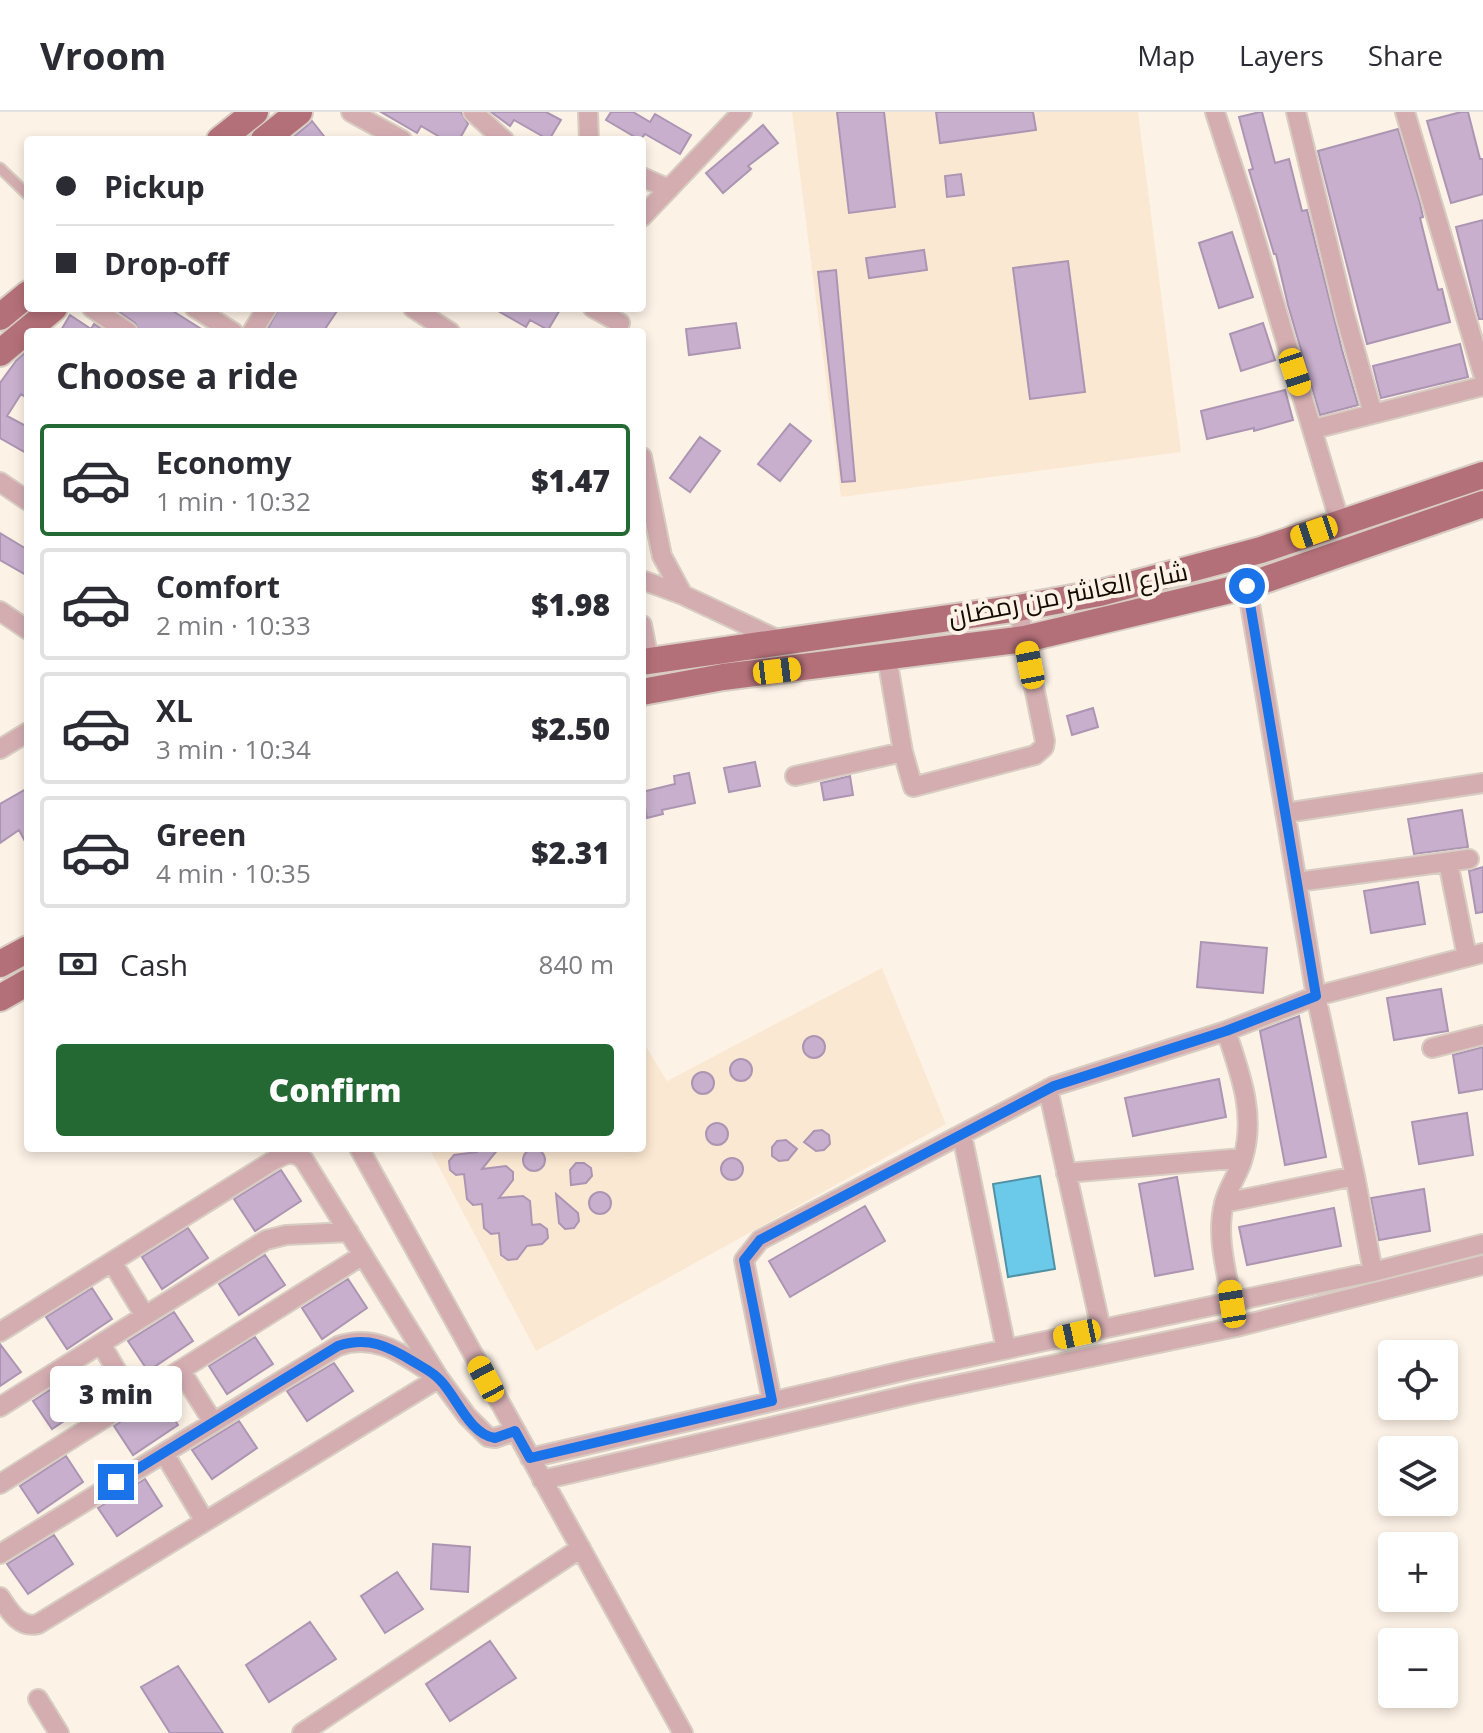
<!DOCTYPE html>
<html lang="en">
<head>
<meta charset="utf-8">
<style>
  :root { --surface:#fff; --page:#f2f2f3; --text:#2b2b33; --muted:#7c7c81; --line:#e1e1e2; --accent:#246833 }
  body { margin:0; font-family:"Open Sans",Cairo,sans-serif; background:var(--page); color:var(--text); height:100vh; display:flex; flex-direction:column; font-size:30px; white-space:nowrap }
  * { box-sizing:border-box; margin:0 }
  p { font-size:26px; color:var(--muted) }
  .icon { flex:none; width:44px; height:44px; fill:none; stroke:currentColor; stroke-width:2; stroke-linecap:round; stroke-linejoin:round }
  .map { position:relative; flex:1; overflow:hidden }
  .panel { position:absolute; left:24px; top:216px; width:622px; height:824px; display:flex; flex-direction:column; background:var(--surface); border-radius:8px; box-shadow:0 4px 12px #0003 }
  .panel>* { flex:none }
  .top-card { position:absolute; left:24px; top:24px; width:622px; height:176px; border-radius:8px; box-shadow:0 4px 12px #0003; display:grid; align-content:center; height:176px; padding:0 32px; background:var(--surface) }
  .fabs { position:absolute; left:1378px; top:1228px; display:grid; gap:16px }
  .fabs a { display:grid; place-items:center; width:80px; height:80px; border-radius:8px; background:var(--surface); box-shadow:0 4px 12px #0003; font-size:40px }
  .end { position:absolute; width:36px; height:36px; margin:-18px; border:10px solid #1a73e8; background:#fff; box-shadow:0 0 0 4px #fff }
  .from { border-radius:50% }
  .bubble { position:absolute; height:56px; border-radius:8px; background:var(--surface); box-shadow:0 4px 12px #0003; font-size:26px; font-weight:800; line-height:56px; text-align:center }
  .car { position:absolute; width:24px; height:48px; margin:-24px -12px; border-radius:10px; box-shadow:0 0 6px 2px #0007; background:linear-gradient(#f5c518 24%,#345 0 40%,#f5c518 0 76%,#345 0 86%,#f5c518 0) }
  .top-card b { display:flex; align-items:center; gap:28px; height:76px; font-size:30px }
  .top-card b+b { border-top:2px solid var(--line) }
  .top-card i { width:20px; height:20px; background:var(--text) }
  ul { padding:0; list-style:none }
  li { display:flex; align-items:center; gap:24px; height:112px; margin:0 16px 12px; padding:0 16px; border:4px solid var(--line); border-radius:8px }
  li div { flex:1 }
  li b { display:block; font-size:30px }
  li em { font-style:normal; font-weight:800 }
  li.on { border-color:var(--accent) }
  li>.icon { width:72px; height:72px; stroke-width:1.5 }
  h2 { padding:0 32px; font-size:36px; line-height:96px }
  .pay { display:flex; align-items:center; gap:20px; height:88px; padding:0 32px; font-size:30px }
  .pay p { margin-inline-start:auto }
  .button { display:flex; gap:16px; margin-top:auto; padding:16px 32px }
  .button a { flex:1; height:92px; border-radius:8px; background:var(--accent); color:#fff; font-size:32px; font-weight:800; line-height:92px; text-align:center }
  header { display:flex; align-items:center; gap:48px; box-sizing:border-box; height:112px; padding:0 40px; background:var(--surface); border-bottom:2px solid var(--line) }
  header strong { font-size:38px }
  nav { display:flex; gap:44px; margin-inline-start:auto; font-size:28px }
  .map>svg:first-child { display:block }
</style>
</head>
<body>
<header>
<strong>Vroom</strong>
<nav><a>Map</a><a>Layers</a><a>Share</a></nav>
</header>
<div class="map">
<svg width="1483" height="1621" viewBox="0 0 1483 1621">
  <rect width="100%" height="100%" fill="#fdf2e6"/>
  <path fill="#fbe8d2" d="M792 0H1138L1181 340 841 385Z
    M882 856 946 1012 536 1239 429 1036H642V928L667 969Z"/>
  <path fill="#6bcaea" stroke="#5191a5" stroke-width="2" d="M1040 1064 1055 1157 1008 1165 993 1072Z"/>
  <path fill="#c7afcd" stroke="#ac95b2" stroke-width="2" d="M381 0H461L468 12 459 28H445L421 14 417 21Z
    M491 0H546L561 8 549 28 514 8 510 14Z
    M611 0H633L650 10 655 2 691 23 680 42 645 22 640 28 606 8Z
    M837 0H884L895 95 849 101Z
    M936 0H1033L1036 18 940 31Z
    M1260 0H1262L1275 51 1289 47 1302 99 1307 98 1342 238 1358 293 1320 303 1288 193 1276 142H1274L1249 58 1253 57 1239 5Z
    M1461 0H1468L1480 47H1483V82L1451 91 1427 9Z
    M312 9 327 28H290L309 12Z
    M763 13 778 31 748 54 751 57 723 81 706 61Z
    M1398 17 1420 91 1423 105 1420 106 1438 178 1442 177 1450 210 1367 232 1318 39Z
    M961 62 964 83 947 85 945 64Z
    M1483 108V207H1479L1456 115Z
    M1232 120 1253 185 1219 196 1199 131Z
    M924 138 927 158 869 166 866 146Z
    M1068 149 1085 280 1030 287 1013 156Z
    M836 158 855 369 842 370 818 160Z
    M114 196H168L206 220H140L135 211Z
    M279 196H339L323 220H266Z
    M493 196H561L548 218 530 208 526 215Z
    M70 203 91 217 94 212 106 220H60Z
    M736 211 740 236 689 243 686 217Z
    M1263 211 1275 248 1241 259 1230 222Z
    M1460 232 1468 265 1381 286 1373 254Z
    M28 238V287L21 282 7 304 28 315V342L0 326V271L16 249Z
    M1285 278 1293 308 1254 319V316L1207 327 1201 299Z
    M790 312 811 329 780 369 758 352Z
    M700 325 720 339 690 380 670 366Z
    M0 421 28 438V464L0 448Z
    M1093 596 1098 615 1072 623 1067 604Z
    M755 650 760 674 729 680 724 656Z
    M689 661 695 691 662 698 663 702 647 706 642 680 675 672 674 664Z
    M850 664 853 683 824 688 821 671Z
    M28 676V735L19 718 0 731V692Z
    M1462 698 1468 735 1414 742 1408 707Z
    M1483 755V800L1476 801 1469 759Z
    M1418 770 1425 812 1371 821 1364 779Z
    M1201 830 1267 836 1263 881 1197 875Z
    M1441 877 1448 919 1394 928 1387 886Z
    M1299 904 1326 1045 1285 1053 1260 919Z
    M803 935a11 11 0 1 1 22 0a11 11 0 1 1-22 0Z
    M1483 935V977L1459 981 1453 943Z
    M730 958a11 11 0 1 1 22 0a11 11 0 1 1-22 0Z
    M692 971a11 11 0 1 1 22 0a11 11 0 1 1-22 0Z
    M1219 967 1226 1005 1133 1024 1125 986Z
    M1467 1001 1473 1043 1419 1052 1412 1010Z
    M706 1022a11 11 0 1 1 22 0a11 11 0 1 1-22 0Z
    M822 1018 829 1023 830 1032 824 1038 816 1039 804 1030 814 1019Z
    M786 1028 797 1037 788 1048 779 1049 772 1044V1035L777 1029Z
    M477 1036H499L482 1057 506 1054 513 1060V1068L499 1086 523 1084 530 1089 532 1113 540 1112 547 1117 548 1126 542 1132 527 1134 517 1147 508 1148 501 1143 499 1121 491 1122 484 1116 482 1092 473 1093 467 1087 464 1062 456 1063 450 1058 449 1049 454 1043 477 1040Z
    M523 1048a11 11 0 1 1 22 0a11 11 0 1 1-22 0Z
    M721 1057a11 11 0 1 1 22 0a11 11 0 1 1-22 0Z
    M576 1051H584L591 1056 592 1064 586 1071 571 1073 570 1058Z
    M281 1058 301 1089 255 1119 234 1087Z
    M1177 1065 1193 1157 1155 1164 1139 1072Z
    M1424 1077 1430 1119 1379 1128 1371 1086Z
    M589 1091a11 11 0 1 1 22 0a11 11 0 1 1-22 0Z
    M556 1082 578 1101 579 1109 574 1116 565 1117 559 1111Z
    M865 1094 885 1129 790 1185 769 1149Z
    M1334 1096 1341 1134 1247 1153 1239 1115Z
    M188 1116 208 1146 162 1177 142 1145Z
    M265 1143 285 1173 239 1203 219 1172Z
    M348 1167 367 1196 322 1227 302 1196Z
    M92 1176 112 1207 67 1237 46 1205Z
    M174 1200 193 1229 148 1259 128 1229Z
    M255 1225 273 1252 227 1282 209 1254Z
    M0 1232 21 1260 0 1274Z
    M334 1251 353 1279 307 1309 287 1279Z
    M79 1259 97 1287 52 1317 33 1289Z
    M160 1285 178 1313 133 1343 114 1314Z
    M239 1309 257 1336 212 1367 192 1338Z
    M66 1344 83 1370 38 1401 20 1374Z
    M145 1367 162 1394 117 1424 98 1396Z
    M54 1423 73 1452 28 1482 7 1452Z
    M433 1432 470 1435 468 1480 431 1477Z
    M397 1460 423 1497 385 1521 361 1484Z
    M310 1510 336 1547 269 1590 246 1553Z
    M490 1529 516 1566 450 1609 426 1572Z
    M178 1554 223 1621H170L141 1575Z"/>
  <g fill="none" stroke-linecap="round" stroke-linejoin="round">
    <g stroke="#d8cdc2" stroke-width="13">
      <path id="lane" d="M0 56 28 83"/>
    </g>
    <g stroke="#d8cdc2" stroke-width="22">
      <path id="street" d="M351 0 402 28
        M473 0 504 28
        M588 0 589 28
        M1215 0 1247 99 1340 411
        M1296 0 1345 203 1373 302
        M1405 0 1483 262
        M642 65 669 77
        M642 105 742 0
        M92 196 128 220
        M195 196 233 220
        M413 196 450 220
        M593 196 620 211
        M252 220 267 196
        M1314 317 1483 274
        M642 345 662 444 683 483
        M0 370 28 389
        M642 468 683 483 781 529
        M1247 474 1316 884 1355 1064 1373 1160
        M0 499 28 518
        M642 513 649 548
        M887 546 903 640 913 675 1035 643 1044 635 1045 629 1018 496
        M0 637 28 620
        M795 664 903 640
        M1285 701 1483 671
        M1448 750 1467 845
        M1297 770 1469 747
        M1432 936 1483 923
        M1048 977 1101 1217
        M962 1023 1006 1237
        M359 1036 683 1621
        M1066 1061 1243 1046
        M1224 1091 1355 1064
        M112 1150 145 1204
        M1234 1203C1229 1168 1215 1126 1224 1092 1227 1076 1239 1062 1243 1046 1256 1002 1240 961 1226 919L1316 884 1483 841
        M0 1220 271 1050C283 1043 293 1037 304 1048L439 1266 467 1304 488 1325 495 1326 515 1319
        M101 1232 134 1288
        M181 1259 213 1310
        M772 1289 744 1148 760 1128 1054 974 1226 919
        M0 1295 266 1128 286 1123 349 1120
        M164 1341 204 1408
        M530 1346 912 1257 1373 1160 1483 1132
        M542 1368 917 1281 1236 1215 1483 1153
        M0 1372 363 1143
        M0 1442 338 1234C378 1220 406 1245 439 1266L38 1512C19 1517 9 1498 0 1485
        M38 1587 59 1621
        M302 1621 581 1436"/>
    </g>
    <g stroke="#d8cdc2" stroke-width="30">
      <path id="primary" d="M220 28 255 0
        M264 28 299 0
        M0 205 28 182
        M0 241 54 196
        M642 550 1018 496 1100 481 1261 438 1483 363
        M642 580 723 565 1025 527 1247 474 1483 392
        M0 852 28 837
        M0 886 28 870"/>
    </g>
    <use href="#lane" stroke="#d4adb1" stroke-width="9"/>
    <use href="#street" stroke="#d4adb1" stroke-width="18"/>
    <use href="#primary" stroke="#b47079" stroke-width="26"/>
  </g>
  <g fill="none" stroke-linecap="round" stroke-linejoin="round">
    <path stroke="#1a73e8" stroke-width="10" d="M116 1370 338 1234C368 1224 388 1234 414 1250 422 1255 433 1260 440 1268 457 1285 469 1322 495 1326L515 1319 530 1346 772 1289 744 1148 760 1128 1054 974 1226 919 1316 884 1247 474"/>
  </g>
  <g text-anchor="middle" stroke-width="8" stroke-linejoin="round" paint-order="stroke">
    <g font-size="26" fill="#140b03" stroke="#fdf2e6">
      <text transform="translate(1068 482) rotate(-11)" y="9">شارع العاشر من رمضان</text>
    </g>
  </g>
</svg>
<div class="fabs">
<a><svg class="icon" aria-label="locate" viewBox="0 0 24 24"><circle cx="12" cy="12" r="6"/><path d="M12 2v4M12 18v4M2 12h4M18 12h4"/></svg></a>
<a><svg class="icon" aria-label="layers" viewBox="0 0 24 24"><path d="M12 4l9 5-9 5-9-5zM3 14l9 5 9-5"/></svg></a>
<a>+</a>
<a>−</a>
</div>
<i class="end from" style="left:1247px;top:474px"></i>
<i class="end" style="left:116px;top:1370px"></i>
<div class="bubble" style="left:50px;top:1254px;width:132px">3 min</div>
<i class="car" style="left:1295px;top:260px;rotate:162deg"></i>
<i class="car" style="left:1314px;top:420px;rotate:251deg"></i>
<i class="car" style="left:1030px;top:553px;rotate:349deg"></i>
<i class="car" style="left:777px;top:559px;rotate:83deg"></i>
<i class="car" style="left:1232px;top:1192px;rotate:351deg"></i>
<i class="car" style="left:1077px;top:1222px;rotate:258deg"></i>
<i class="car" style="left:486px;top:1267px;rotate:332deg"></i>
<div class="top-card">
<b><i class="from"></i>Pickup</b>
<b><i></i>Drop-off</b>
</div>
<section class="panel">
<h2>Choose a ride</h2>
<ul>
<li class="on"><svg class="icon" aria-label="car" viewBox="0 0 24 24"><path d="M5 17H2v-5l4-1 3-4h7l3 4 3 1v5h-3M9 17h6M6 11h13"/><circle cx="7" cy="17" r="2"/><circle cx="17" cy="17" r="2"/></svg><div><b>Economy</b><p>1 min · 10:32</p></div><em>$1.47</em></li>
<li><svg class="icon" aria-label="car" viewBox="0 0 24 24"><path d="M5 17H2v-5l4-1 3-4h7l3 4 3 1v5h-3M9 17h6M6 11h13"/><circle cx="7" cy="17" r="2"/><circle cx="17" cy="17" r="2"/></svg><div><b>Comfort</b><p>2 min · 10:33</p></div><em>$1.98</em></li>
<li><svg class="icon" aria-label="car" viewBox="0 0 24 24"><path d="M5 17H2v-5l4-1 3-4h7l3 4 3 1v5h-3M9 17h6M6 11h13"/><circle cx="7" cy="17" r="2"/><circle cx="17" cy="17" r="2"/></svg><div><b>XL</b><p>3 min · 10:34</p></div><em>$2.50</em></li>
<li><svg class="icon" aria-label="car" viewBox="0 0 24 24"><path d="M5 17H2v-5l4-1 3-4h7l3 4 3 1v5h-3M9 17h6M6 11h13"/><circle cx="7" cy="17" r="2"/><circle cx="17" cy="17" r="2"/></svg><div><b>Green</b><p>4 min · 10:35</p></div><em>$2.31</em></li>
</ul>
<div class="pay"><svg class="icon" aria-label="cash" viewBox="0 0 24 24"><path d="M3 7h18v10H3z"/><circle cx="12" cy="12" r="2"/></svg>Cash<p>840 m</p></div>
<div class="button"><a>Confirm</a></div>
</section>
</div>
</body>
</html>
